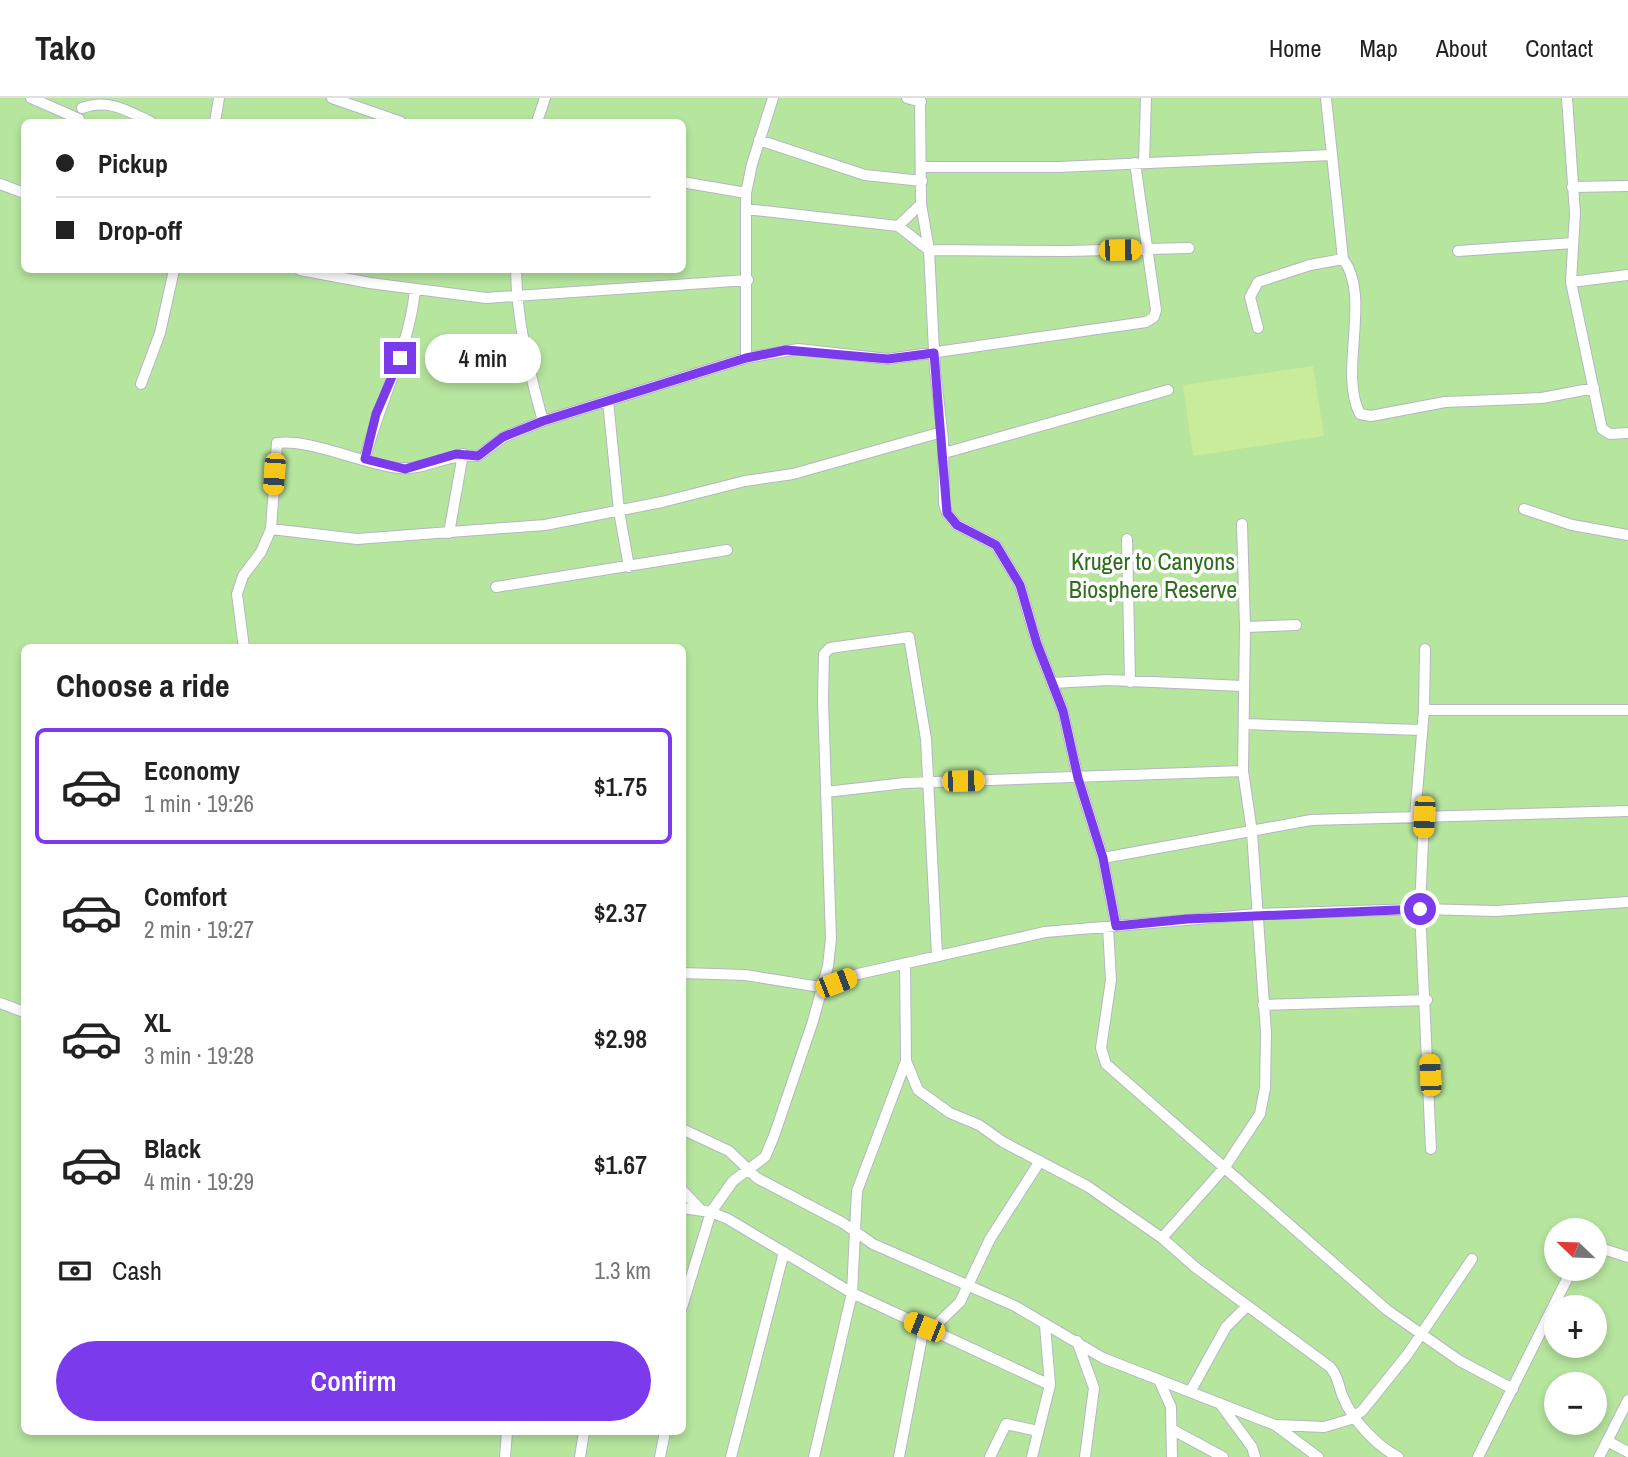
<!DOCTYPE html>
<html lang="en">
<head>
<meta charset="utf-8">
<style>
  :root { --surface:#fff; --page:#f2f2f2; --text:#222; --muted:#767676; --line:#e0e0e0; --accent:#7c3aed }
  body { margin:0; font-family:"Archivo Narrow",sans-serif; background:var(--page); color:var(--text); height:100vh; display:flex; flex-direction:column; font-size:26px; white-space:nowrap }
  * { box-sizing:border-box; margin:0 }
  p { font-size:23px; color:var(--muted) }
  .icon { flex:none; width:38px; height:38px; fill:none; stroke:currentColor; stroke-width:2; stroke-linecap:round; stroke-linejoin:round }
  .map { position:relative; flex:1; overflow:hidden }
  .drawer { position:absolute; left:21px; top:546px; width:665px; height:791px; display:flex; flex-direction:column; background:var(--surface); border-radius:10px; box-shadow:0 4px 10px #0003 }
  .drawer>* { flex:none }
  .hud { position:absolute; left:21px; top:21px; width:665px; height:154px; border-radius:10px; box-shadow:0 4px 10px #0003; display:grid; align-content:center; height:154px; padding:0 35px; background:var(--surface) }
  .needle { width:46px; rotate:293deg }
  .tools { position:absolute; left:1544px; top:1120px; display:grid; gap:14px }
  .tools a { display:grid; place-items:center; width:63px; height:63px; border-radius:50%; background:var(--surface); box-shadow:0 4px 10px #0003; font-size:35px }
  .end { position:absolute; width:32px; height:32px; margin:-16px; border:9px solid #7c3aed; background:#fff; box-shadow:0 0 0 4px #fff }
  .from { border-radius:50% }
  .bubble { position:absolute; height:49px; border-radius:24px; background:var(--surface); box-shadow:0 4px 10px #0003; font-size:23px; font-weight:600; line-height:49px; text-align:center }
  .car { position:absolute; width:21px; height:42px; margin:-21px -10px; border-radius:9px; box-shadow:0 0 5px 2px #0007; background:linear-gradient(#f5c518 24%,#345 0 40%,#f5c518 0 76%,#345 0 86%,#f5c518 0) }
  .hud b { display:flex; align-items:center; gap:24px; height:66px; font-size:26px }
  .hud b+b { border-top:2px solid var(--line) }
  .hud i { width:18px; height:18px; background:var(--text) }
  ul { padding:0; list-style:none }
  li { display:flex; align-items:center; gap:21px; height:116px; margin:0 14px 10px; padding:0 21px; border:4px solid transparent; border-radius:10px }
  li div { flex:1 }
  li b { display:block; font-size:26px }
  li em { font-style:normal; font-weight:600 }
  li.on { border-color:var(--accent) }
  li>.icon { width:63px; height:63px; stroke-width:1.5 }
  h2 { padding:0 35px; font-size:32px; line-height:84px }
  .pay { display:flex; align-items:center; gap:18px; height:77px; padding:0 35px; font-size:26px }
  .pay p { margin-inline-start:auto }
  .cta { display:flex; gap:14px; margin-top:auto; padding:14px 35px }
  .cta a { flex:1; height:80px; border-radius:42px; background:var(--accent); color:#fff; font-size:28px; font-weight:600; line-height:80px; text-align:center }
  header { display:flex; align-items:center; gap:42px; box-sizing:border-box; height:98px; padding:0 35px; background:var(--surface); border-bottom:2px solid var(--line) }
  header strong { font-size:33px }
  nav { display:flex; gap:38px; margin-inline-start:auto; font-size:24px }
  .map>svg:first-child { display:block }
</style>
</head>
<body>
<header>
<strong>Tako</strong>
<nav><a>Home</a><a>Map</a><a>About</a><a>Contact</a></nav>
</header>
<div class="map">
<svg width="1628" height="1359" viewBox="0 0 1628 1359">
  <rect width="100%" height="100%" fill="#efe9e1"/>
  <path fill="#b6e59e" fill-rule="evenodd" d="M0 0H1628V1359H0ZM24 24H682V172H24ZM24 550H682V1334H24ZM1556 1132H1594V1171H1556ZM1556 1209H1594V1248H1556ZM1556 1286H1594V1325H1556Z"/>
  <path fill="#c9ec9a" d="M1313 268 1324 338 1193 358 1183 287Z"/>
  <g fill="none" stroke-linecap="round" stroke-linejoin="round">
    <g stroke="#b4b7c1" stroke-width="12">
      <path id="minor" d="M31 0 79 21
        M332 0 401 24
        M907 0 921 4
        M920 0 921 106 929 152 935 272 943 341 944 406 947 415 957 427 996 447 1020 487 1037 546 1063 613 1078 680 1103 760 1116 828
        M1326 0 1343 161C1372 198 1338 275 1360 316L1371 318 1445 304 1542 300 1594 290
        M1567 0 1575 115 1571 184 1602 331 1610 336 1628 335
        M82 10C108 0 128 13 151 24
        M215 24 219 0
        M537 24 545 0
        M759 42 865 77 922 83
        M1144 64 1146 0
        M922 69H1059L1331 57
        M682 84 746 95
        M0 86 24 95
        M1572 89 1628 88
        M746 111 898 128 929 152 1066 153 1189 150
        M898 128 921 106
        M1458 153 1573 145
        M300 172 370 185 486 200 748 182
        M516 172C517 224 529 273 543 323
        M1571 184 1628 177
        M1258 230 1250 199 1258 184 1310 167 1343 161
        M746 260V95L752 66 773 0
        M141 286 160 235 174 172
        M608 303 619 413 629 469
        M944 355 1168 292
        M365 361C379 304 409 252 415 192
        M1524 411 1572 427 1628 437
        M271 431 357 441 545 427 662 404 745 383 793 376 942 334
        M449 435 463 356
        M1127 441 1130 584
        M496 489 727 452
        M1245 529 1296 527
        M244 550 237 496 243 478 261 454 271 431 277 345C309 340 366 367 399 370 423 373 446 355 478 358L504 339 543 323 746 260 798 251 888 261 1146 224 1154 219 1156 212 1135 65
        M1052 585 1108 582 1243 588
        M1424 612H1628
        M1244 626 1421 632
        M826 694 905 685 1243 673
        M1415 719 1424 612 1425 551
        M1424 719 1420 811 1431 1051
        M1103 760 1311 722 1628 713
        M1108 829 1111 882 1101 950 1106 966 1387 1212 1460 1263 1513 1291
        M905 865 906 963 918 992 950 1015 979 1027 1003 1044 1087 1088 1162 1140 1195 1169 1330 1269C1339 1279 1338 1288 1343 1299 1352 1322 1377 1348 1398 1359
        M682 875 745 877 820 889 858 876 1045 834 1257 816 1420 811 1496 813 1628 804
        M0 905 24 914
        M1263 907 1427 902
        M682 1031 729 1053 757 1080 843 1125 873 1146 1015 1208 1103 1260 1275 1327 1318 1359
        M682 1092 702 1113
        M682 1110 711 1114 728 1121 852 1195 1050 1287
        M1162 1140 1225 1069 1260 1016 1265 990 1266 935 1252 734 1243 673 1245 529 1242 426
        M1594 1148 1628 1159
        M682 1209 711 1114 733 1083 765 1059 774 1038 813 923 828 868 831 841 823 602 824 556 830 550 909 539 926 641 937 857
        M932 1231 960 1204 990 1141 1040 1063
        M1077 1243 1094 1290 1085 1359
        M1159 1282 1171 1309 1172 1359
        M1190 1294 1226 1229 1247 1208
        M1221 1307 1252 1349 1255 1359
        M1278 1327 1324 1329 1348 1322 1362 1313 1407 1257 1472 1161
        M1173 1332 1223 1359
        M1607 1343 1628 1354
        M505 1359 507 1334
        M580 1359 584 1334
        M660 1359 665 1334
        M731 1359 784 1154
        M814 1359 852 1195 857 1093 906 963
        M899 1359 924 1229
        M990 1359 1006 1326 1038 1333
        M1032 1359 1050 1287 1045 1227
        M1478 1359 1572 1171
        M1599 1359 1628 1302"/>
    </g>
    <use href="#minor" stroke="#fff" stroke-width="10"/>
  </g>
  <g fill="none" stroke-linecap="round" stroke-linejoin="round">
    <path stroke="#7c3aed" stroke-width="9" d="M400 260 376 316 365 361 405 371 456 356 478 358 503 339 543 323 746 260 786 252 888 261 934 255 947 415 957 427 996 447 1020 487 1037 546 1063 613 1078 680 1103 760 1116 828 1187 821 1420 811"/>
  </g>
  <g text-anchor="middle" stroke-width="7" stroke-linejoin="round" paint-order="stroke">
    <g font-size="24" fill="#2c6e1b" stroke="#fff">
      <text x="1153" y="472">Kruger to Canyons<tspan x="1153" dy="28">Biosphere Reserve</tspan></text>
    </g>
  </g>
</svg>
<div class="tools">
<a><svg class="needle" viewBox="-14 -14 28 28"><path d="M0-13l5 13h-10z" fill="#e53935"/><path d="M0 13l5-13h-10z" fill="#767676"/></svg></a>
<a>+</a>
<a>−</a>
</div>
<i class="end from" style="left:1420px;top:811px"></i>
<i class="end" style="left:400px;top:260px"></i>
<div class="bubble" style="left:425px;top:236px;width:116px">4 min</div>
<i class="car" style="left:1120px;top:152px;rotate:89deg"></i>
<i class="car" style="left:274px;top:376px;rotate:184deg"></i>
<i class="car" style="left:963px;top:683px;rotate:89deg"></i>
<i class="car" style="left:1424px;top:719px;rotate:183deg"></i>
<i class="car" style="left:836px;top:885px;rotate:69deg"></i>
<i class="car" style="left:1430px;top:977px;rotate:357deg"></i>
<i class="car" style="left:924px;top:1229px;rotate:292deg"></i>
<div class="hud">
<b><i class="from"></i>Pickup</b>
<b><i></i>Drop-off</b>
</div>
<section class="drawer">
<h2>Choose a ride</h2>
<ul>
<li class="on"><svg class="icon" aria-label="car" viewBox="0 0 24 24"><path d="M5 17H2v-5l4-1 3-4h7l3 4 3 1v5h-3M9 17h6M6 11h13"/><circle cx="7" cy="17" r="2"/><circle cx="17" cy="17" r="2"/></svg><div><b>Economy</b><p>1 min · 19:26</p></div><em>$1.75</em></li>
<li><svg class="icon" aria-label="car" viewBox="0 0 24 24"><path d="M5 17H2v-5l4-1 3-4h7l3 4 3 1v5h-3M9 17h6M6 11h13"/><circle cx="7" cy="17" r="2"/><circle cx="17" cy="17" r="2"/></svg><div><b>Comfort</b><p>2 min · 19:27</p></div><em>$2.37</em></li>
<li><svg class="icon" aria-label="car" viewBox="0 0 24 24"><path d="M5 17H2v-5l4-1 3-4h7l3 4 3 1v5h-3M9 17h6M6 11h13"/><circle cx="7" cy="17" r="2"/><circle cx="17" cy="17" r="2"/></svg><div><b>XL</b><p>3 min · 19:28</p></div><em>$2.98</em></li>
<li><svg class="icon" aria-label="car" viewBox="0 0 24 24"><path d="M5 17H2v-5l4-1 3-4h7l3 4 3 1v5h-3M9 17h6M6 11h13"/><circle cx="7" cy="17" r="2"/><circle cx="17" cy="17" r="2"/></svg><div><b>Black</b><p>4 min · 19:29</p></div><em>$1.67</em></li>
</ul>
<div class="pay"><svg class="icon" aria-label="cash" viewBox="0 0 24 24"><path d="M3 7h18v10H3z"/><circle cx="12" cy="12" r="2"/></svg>Cash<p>1.3 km</p></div>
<div class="cta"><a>Confirm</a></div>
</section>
</div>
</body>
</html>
